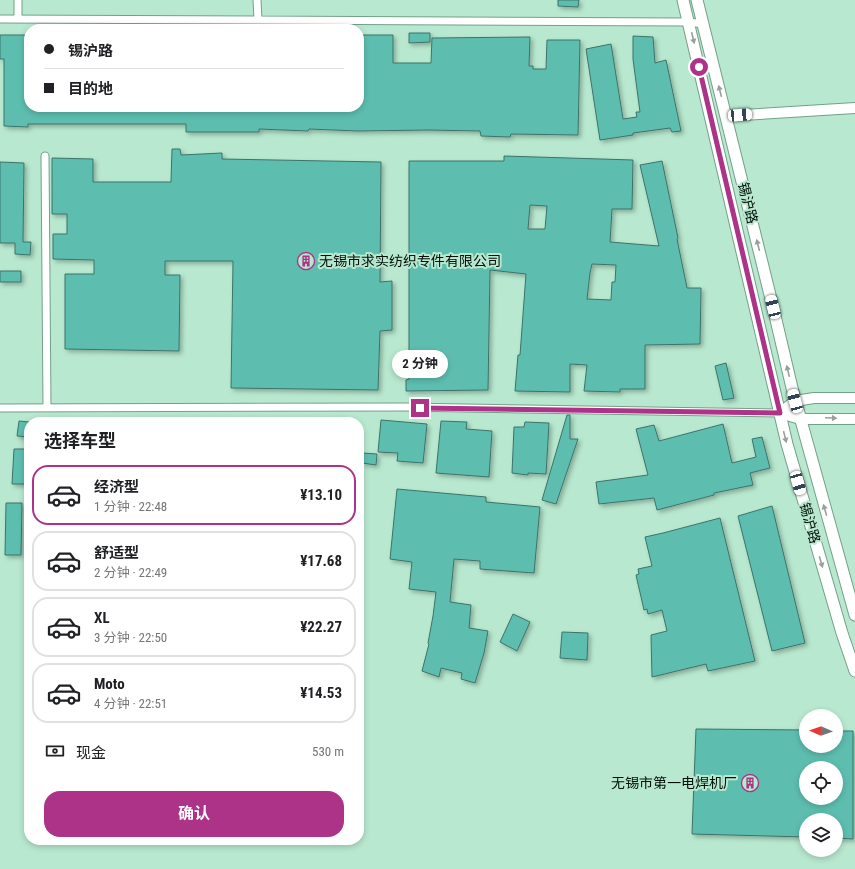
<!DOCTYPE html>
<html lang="zh">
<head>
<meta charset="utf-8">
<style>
  :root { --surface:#fff; --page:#f6f6f6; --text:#202124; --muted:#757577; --line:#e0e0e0; --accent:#ac3388 }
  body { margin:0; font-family:"Roboto Condensed","Noto Sans SC",sans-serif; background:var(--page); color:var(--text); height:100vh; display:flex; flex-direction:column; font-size:15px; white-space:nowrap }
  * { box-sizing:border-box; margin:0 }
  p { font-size:13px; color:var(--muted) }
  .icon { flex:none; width:22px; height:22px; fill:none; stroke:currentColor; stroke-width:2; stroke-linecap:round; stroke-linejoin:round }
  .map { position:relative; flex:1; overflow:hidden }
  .sheet { position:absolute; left:24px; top:417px; width:340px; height:428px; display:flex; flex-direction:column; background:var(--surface); border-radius:16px; box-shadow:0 2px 6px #0003 }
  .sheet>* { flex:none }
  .banner { position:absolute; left:24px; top:24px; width:340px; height:88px; border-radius:16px; box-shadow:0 2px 6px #0003; display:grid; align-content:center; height:88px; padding:0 20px; background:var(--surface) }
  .needle { width:26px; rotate:272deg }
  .controls { position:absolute; left:799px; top:709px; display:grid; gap:8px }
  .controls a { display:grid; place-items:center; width:44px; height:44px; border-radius:50%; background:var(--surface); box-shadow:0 2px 6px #0003; font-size:20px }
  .end { position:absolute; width:18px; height:18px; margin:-9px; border:5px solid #ac3388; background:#fff; box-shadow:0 0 0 2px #fff }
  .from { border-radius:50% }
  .bubble { position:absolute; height:28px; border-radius:14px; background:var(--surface); box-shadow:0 2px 6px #0003; font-size:13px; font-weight:700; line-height:28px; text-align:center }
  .car { position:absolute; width:12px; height:24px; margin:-12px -6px; border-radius:5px; box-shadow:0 0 3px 1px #0007; background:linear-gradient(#fff 24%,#345 0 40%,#fff 0 76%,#345 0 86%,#fff 0) }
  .banner b { display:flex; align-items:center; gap:14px; height:38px; font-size:15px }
  .banner b+b { border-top:1px solid var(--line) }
  .banner i { width:10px; height:10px; background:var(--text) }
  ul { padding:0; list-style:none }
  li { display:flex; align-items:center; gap:12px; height:60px; margin:0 8px 6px; padding:0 12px; border:2px solid var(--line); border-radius:16px }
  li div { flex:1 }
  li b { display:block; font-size:15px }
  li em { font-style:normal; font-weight:700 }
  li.current { border-color:var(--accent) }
  li>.icon { width:36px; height:36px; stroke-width:1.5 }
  h2 { padding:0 20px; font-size:18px; line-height:48px }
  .pay { display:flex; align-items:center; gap:10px; height:44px; padding:0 20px; font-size:15px }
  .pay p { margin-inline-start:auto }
  .primary-button { display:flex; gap:8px; margin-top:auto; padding:8px 20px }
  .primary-button a { flex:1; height:46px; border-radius:16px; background:var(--accent); color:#fff; font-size:16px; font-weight:700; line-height:46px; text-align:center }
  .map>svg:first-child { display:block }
</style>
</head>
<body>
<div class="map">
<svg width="855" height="869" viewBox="0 0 855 869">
  <defs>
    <filter id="shadow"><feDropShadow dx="2.5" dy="2.5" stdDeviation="2" flood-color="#0004"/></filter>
  </defs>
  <rect width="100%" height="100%" fill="#b8e8cf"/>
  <path fill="#5dbeaf" stroke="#3c736a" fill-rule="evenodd" filter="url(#shadow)" d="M558 0H579L578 7 558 6Z
    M409 33H430V42L409 43Z
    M0 35H29V107H143V109L192 110 193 107H359V35H393V63H431L432 38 530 37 529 66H533V69H546L547 40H580L578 135 511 134 510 137 481 136 480 131 428 130 358 131 309 129 308 131 259 129V132H186V124H28V127L4 126V59H0Z
    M633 36 653 37 655 63 666 60 681 131 672 132 670 128 633 133V135L600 140 586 49 611 44 623 119 637 117 636 112H640L633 59Z
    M172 149H180L181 155 222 153V159L381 162 380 282 392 281V330L380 331 378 390 231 388 233 261H165V275H180L179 351 65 349V274H94V260L53 259V234H67V214H52V158L93 159V182H171Z
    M504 156 633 160 632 209H612L610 242 659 246 640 165 662 161 678 238 677 239 687 288H701L700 344 645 345V389H620V392L584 391 587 365 570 364V392L515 391 518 355H520L526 274 490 270 488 390 406 391V380L409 379V161H504ZM530 205 547 206 545 229H528ZM592 264 616 265 615 282H612L611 300 587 299 590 273Z
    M0 162 24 163 23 242H31L30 255 15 254V243H0Z
    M0 271H21V282H0Z
    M726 363 734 398 723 400 715 366Z
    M567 415H570V439H578L556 504 542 500Z
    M381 420 427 424 423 463 397 461 398 453 378 452Z
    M19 421 29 422V437L17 436Z
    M441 421 467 422 466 429 492 431 489 477 436 473Z
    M525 422 549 423 546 474 528 473V475L512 473 514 427H524Z
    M723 424 732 463 756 457 752 439 762 437 770 468 750 473 753 485 714 493V495L657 510 654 498 599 504 596 482 648 475 636 429 654 425 659 441Z
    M14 449H29L28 484H12Z
    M363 453 377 454 376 465 362 463Z
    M397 489 486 497V502L540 507 534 573 480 569V561L454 559 450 602 471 605 469 628 488 631 484 653 475 683 461 679 462 673 441 668 439 677 422 671 429 644 428 643 433 616 436 592 409 589 412 562 390 559Z
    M6 503H22L21 555H5Z
    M772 506 805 643 772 651 738 516Z
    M720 518 755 661 708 671 706 664 652 677 651 635 667 631 662 610 648 614 647 609 644 610 636 575 639 574 638 569 652 566 645 537 663 533Z
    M513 614 530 622 517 651 500 642Z
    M562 632 588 633 587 660 560 658Z
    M696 729 806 730V746H836V731H853V839L836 838V820H806V837L692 834ZM806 768H836V798H806Z"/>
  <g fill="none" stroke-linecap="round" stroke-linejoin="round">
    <g stroke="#73a089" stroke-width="9">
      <path id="street" d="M257 0 258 20
        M0 19 689 22 703 24
        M18 19V0
        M45 156 47 408
        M0 408 404 407 780 413"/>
    </g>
    <g stroke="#73a089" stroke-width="12">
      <path id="secondary" d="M726 116 855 108
        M780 413 795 401 814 398H855
        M780 413 800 419H855"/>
    </g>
    <g stroke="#73a089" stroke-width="13">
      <path id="primary" d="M683 0 787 444 842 633 855 671
        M697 0 773 307 792 388 855 615"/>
    </g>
    <use href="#street" stroke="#fff" stroke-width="7"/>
    <use href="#secondary" stroke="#fff" stroke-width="10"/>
    <use href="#primary" stroke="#fff" stroke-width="11"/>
  </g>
  <defs><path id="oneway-solid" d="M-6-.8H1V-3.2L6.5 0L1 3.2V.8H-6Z"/></defs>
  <g fill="#999f9c">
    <use href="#oneway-solid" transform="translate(693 38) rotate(77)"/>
    <use href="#oneway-solid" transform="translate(720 91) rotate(-104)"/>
    <use href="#oneway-solid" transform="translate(758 245) rotate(-104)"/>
    <use href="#oneway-solid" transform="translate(788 371) rotate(-103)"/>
    <use href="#oneway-solid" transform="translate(831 418) rotate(2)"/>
    <use href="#oneway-solid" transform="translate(785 437) rotate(76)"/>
    <use href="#oneway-solid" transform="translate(825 510) rotate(-106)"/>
    <use href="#oneway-solid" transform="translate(821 562) rotate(74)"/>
  </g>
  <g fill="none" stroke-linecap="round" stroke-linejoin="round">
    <path stroke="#ac3388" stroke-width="5" d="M420 408 780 413 699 67"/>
  </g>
  <defs>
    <g id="building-ring" transform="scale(0.9)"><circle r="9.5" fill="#b8e8cf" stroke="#ac3388" stroke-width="1.5"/><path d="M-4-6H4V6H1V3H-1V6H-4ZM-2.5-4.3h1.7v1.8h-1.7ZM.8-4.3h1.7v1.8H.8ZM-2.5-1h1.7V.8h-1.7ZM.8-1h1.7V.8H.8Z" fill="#ac3388"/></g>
  </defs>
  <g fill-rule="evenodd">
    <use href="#building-ring" x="306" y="261"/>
    <use href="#building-ring" x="750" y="783"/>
  </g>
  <g text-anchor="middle" stroke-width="4" stroke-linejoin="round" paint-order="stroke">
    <g font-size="14" fill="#010f08" stroke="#b8e8cf">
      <text transform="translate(748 203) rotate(76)" y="5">锡沪路</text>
      <text transform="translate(810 523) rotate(74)" y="5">锡沪路</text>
    </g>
    <g font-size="14" fill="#010f08" stroke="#b8e8cf" text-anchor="start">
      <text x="319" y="266">无锡市求实纺织专件有限公司</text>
      <text x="737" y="788" text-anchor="end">无锡市第一电焊机厂</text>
    </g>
  </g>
</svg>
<div class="controls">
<a><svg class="needle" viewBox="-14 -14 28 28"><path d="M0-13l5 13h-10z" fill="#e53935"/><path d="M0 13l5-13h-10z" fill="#757577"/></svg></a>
<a><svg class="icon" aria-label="locate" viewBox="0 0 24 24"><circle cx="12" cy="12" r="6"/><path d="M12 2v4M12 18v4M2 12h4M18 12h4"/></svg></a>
<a><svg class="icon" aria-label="layers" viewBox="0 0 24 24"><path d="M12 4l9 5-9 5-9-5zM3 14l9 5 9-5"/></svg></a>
</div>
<i class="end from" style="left:699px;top:67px"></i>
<i class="end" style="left:420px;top:408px"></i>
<div class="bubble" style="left:392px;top:350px;width:56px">2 分钟</div>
<i class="car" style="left:740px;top:115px;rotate:86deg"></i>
<i class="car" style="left:773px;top:307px;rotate:346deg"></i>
<i class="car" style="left:795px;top:401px;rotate:345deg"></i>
<i class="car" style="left:798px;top:483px;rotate:164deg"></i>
<div class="banner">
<b><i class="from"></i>锡沪路</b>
<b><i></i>目的地</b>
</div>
<section class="sheet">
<h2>选择车型</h2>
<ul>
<li class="current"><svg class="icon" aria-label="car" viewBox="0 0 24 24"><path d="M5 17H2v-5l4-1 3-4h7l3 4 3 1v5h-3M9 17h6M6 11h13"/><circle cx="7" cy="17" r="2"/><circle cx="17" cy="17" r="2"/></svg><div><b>经济型</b><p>1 分钟 · 22:48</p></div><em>¥13.10</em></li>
<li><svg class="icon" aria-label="car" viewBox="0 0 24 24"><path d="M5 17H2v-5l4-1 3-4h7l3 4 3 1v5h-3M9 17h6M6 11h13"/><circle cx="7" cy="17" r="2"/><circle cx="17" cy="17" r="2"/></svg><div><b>舒适型</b><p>2 分钟 · 22:49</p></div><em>¥17.68</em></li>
<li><svg class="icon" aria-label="car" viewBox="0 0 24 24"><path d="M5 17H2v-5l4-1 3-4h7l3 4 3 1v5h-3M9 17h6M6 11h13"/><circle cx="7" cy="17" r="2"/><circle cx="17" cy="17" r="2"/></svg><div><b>XL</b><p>3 分钟 · 22:50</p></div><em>¥22.27</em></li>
<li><svg class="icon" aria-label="car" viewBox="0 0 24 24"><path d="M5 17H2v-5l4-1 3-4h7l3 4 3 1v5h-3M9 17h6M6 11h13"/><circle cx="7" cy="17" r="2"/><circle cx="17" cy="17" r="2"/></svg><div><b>Moto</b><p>4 分钟 · 22:51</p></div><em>¥14.53</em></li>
</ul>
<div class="pay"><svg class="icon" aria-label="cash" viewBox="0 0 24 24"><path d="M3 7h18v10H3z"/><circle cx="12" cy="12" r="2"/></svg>现金<p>530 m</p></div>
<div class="primary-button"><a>确认</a></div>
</section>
</div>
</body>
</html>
